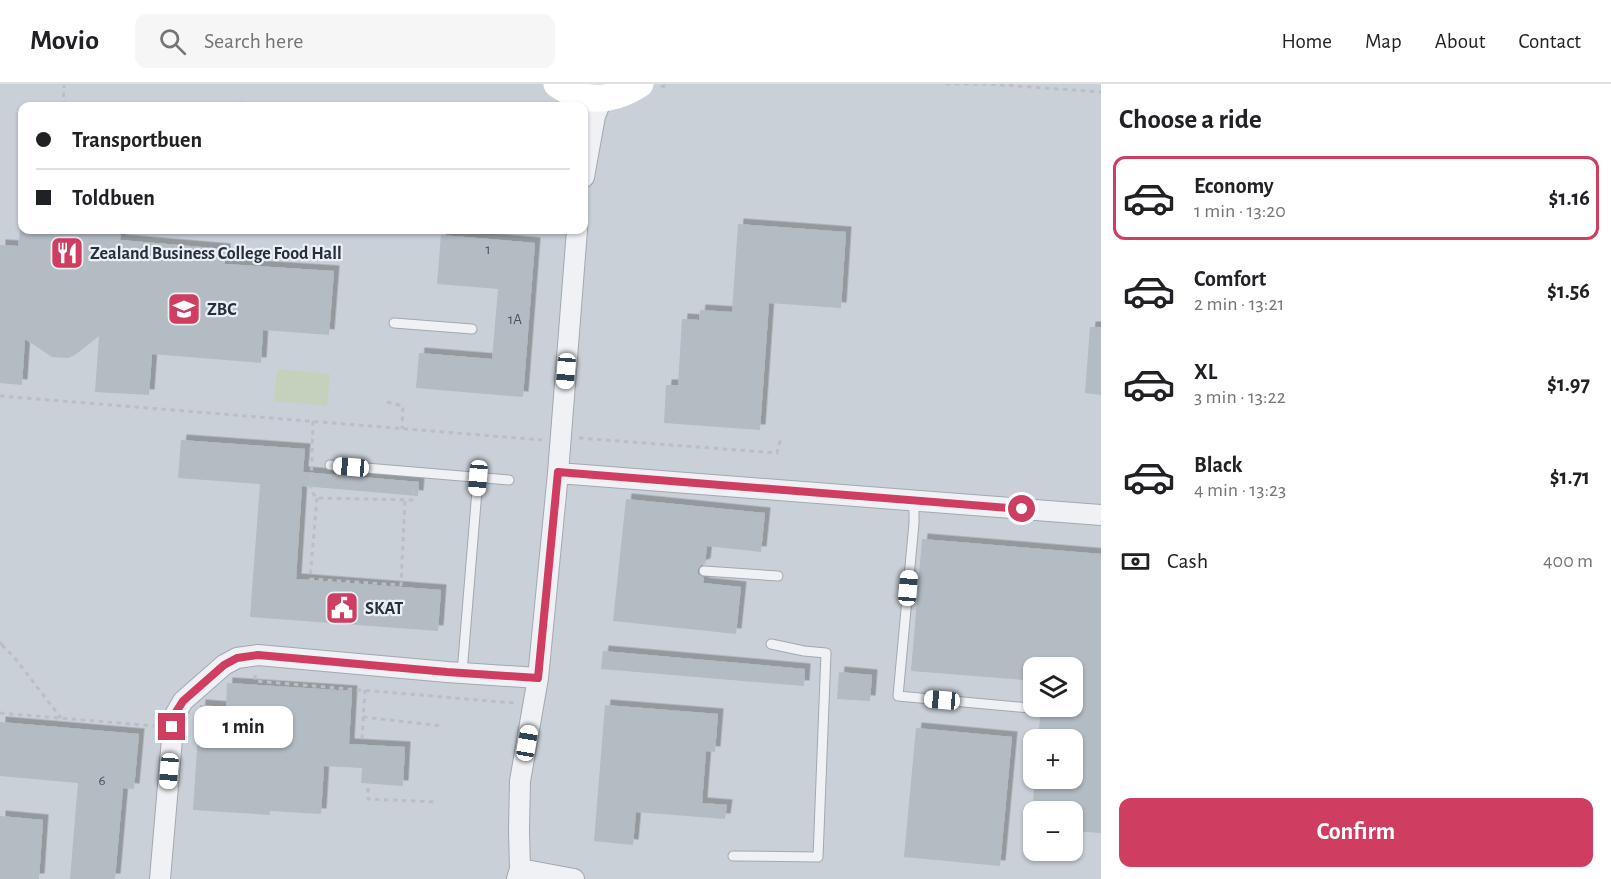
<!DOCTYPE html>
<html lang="en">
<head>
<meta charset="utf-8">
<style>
  :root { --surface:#fff; --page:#f6f6f6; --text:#202124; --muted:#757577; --line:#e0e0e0; --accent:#cf3d60 }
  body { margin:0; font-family:"Alegreya Sans",sans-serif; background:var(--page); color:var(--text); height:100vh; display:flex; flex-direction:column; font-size:22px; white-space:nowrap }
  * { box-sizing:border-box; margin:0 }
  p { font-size:20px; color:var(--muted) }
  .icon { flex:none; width:33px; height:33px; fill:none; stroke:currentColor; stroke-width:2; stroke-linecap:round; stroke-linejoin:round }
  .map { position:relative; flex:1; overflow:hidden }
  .side { display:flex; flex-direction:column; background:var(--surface); width:510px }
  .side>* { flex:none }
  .guide { position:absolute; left:18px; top:18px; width:570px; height:132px; border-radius:12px; box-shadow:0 2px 4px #0004; display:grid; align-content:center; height:132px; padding:0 18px; background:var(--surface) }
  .tools { position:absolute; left:1023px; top:573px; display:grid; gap:12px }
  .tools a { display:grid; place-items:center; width:60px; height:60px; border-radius:12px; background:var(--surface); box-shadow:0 2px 4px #0004; font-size:30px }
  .end { position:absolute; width:27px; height:27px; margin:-14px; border:8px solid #cf3d60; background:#fff; box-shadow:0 0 0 3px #fff }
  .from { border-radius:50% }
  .bubble { position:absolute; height:42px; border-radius:12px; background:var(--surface); box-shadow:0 2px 4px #0004; font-size:20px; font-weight:700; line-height:42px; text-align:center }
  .car { position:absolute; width:18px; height:36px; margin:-18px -9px; border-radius:8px; box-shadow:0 0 4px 2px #0007; background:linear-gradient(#fff 24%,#345 0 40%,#fff 0 76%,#345 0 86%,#fff 0) }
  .guide b { display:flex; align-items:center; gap:21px; height:57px; font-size:22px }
  .guide b+b { border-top:2px solid var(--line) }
  .guide i { width:15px; height:15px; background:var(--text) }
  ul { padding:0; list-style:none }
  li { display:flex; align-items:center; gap:18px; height:84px; margin:0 12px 9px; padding:0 6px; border:3px solid transparent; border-radius:12px }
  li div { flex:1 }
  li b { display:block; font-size:22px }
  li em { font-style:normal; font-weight:700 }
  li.current { border-color:var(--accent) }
  li>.icon { width:54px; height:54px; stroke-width:1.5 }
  h2 { padding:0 18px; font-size:27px; line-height:72px }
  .pay { display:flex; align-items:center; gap:15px; height:66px; padding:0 18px; font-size:22px }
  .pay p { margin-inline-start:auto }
  .cta { display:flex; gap:12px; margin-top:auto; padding:12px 18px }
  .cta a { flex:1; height:69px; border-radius:12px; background:var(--accent); color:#fff; font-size:24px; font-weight:700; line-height:69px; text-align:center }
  header { display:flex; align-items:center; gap:36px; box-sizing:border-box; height:84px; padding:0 30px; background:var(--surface); border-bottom:2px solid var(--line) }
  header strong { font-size:28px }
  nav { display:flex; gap:33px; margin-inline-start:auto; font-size:21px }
  .search { width:420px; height:54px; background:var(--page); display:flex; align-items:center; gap:15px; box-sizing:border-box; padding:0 21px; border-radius:12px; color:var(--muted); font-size:22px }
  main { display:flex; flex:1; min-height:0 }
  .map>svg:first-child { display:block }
</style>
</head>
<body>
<header>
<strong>Movio</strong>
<div class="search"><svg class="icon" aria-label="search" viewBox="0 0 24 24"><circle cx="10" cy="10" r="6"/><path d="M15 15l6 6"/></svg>Search here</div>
<nav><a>Home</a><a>Map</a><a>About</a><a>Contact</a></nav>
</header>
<main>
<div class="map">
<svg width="1101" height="795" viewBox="0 0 1101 795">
  <defs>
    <filter id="shadow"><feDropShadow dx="5.5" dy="-5.5" stdDeviation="0" flood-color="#0004"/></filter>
  </defs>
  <rect width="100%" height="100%" fill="#dce1e6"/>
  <path fill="#cad0d8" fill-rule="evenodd" d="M0 0H1101V795H0ZM22 22H584V146H22ZM1034 584H1072V622H1034ZM1034 656H1072V694H1034ZM1034 728H1072V766H1034Z"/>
  <path fill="#c4d1bd" d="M277 285 330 290 327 322 274 317Z"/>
  <path fill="#b3bbc3" filter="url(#shadow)" d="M738 140 846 148 841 224 769 219 760 346 664 339 666 301H678L682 235 699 236 700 226 732 228Z
    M20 146H121L120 156 225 165V180L334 187 329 251 263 246 261 279 152 270 149 311 95 308 99 252 75 271 68 274 52 273 25 255 22 301 0 299V161L18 162Z
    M441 151 535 159 523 313 416 304 419 269 492 275 498 205 437 200Z
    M1090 243H1101V311L1085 309Z
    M181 356 305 365 303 388 419 398 418 412 302 402 296 495 441 506 438 547 250 533 260 400 178 394Z
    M626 415 765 429 761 468 707 462 705 480 701 481 697 486 698 490 704 494 703 499 741 503 736 550 613 537Z
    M922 455 1101 470V749L1072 747V728H1032L1035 694H1072V656H1038L1041 622H1072V584H1024L1023 596 911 587Z
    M603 567 805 585 804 602 601 585Z
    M839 588 872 591 870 617 837 615Z
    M227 599 352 607 349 660 405 663 403 702 361 699 362 684 324 682 321 730 270 727V731L193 726 200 621 226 623Z
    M605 621 718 630 715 668 706 667 702 719 727 721 725 735 636 728 633 761 594 757Z
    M0 638 139 650 134 705 123 704 115 795H70L78 699 0 692Z
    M916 644 1012 653 1000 782 904 773Z
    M0 732 43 736 39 795H0Z"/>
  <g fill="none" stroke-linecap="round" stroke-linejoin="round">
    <g stroke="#a2a8b0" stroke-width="11">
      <path id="lane" d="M394 239 472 245
        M330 381 509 396
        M914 417V439L898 612 1030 624
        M704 487 778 492
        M462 589 478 394
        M733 772 818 773 826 569 804 567 771 560"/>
    </g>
    <g stroke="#a2a8b0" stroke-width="22">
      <path id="street" d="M584 93 595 32 602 15
        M558 389 1101 431
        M520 785 574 795
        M160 795 173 643 176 629 183 617 224 581 237 574 258 571 447 588 538 594
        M517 795 520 785 519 747 520 697 538 594 558 389 577 146"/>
    </g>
    <path stroke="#bbbfc5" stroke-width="3" stroke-dasharray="4.5 4.5" stroke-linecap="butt" d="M946 0H988L1101 8
      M661 3 670 0
      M63 22 64 1
      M241 22V15
      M232 150V146
      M0 312 542 356
      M387 318 403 322 402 345
      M313 337 311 407 317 414 412 416 414 402
      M579 354 777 369 781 353
      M317 414 310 495 401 501 405 415
      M0 558 2 561 0 564
      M2 561 14 573 61 634
      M255 591V597L514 619
      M0 629 154 642
      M363 633 443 642
      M362 655 365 606
      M368 704V715L437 718"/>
    <use href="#lane" stroke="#eff1f5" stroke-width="9"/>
    <use href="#street" stroke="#eff1f5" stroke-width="20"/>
    <path stroke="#fff" stroke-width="27" d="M557 0C585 20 612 18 640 0"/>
  </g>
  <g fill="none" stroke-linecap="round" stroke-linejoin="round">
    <path stroke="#cf3d60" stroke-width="8" d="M172 643 176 628 183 617 224 581 237 574 258 571 447 588 538 594 558 388 1022 425"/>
  </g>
  <defs>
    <g id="restaurant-square" transform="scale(1.725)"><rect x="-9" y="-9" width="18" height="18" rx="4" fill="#cf3d60" stroke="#ebf0f4"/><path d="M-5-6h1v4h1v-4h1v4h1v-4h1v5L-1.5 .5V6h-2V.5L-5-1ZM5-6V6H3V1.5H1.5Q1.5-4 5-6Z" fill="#fff"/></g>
    <g id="school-square" transform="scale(1.725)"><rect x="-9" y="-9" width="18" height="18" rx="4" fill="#cf3d60" stroke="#ebf0f4"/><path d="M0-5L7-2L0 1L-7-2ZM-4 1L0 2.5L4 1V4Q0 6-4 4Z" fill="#fff"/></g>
    <g id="civic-square" transform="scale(1.725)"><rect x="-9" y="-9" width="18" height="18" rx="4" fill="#cf3d60" stroke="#ebf0f4"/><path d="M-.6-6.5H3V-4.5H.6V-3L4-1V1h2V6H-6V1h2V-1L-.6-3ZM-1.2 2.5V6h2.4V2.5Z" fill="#fff"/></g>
  </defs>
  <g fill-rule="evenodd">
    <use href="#restaurant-square" x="67" y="169"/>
    <use href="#school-square" x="184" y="225"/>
    <use href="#civic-square" x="342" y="524"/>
  </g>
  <g text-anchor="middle" stroke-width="4.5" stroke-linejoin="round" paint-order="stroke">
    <g font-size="15" fill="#49535e">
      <text x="488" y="170">1</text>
      <text x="515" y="240">1A</text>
      <text x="102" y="701">6</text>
    </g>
    <g font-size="18" font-weight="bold" fill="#26303d" stroke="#ebf0f4" text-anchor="start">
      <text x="90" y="175">Zealand Business College Food Hall</text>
      <text x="207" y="231">ZBC</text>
      <text x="365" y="530">SKAT</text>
    </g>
  </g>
</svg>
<div class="tools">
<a><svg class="icon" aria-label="layers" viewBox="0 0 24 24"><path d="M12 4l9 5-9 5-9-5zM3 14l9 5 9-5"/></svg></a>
<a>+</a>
<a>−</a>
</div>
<i class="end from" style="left:1022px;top:425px"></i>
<i class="end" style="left:172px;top:643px"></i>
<div class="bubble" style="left:194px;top:622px;width:99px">1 min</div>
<i class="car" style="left:566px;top:287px;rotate:185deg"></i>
<i class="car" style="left:351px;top:383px;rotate:275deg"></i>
<i class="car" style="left:478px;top:394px;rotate:185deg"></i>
<i class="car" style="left:908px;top:504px;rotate:5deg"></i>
<i class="car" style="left:942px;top:616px;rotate:275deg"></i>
<i class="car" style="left:527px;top:659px;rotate:10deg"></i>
<i class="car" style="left:169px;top:687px;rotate:185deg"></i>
<div class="guide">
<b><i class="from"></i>Transportbuen</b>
<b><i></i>Toldbuen</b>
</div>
</div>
<section class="side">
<h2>Choose a ride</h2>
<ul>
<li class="current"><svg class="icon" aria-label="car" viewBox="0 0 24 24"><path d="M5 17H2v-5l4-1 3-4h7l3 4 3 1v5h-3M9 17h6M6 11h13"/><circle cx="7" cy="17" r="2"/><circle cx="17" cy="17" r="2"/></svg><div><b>Economy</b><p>1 min · 13:20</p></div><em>$1.16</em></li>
<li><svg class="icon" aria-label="car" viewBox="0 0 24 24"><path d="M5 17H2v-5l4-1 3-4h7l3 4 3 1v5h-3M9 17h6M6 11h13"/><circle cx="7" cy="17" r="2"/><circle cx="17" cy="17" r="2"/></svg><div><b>Comfort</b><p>2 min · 13:21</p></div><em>$1.56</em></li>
<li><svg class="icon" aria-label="car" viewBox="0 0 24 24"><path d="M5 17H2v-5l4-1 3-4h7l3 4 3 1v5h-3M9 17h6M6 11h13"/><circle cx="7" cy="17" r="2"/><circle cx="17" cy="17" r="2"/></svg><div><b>XL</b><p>3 min · 13:22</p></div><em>$1.97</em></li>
<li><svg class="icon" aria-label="car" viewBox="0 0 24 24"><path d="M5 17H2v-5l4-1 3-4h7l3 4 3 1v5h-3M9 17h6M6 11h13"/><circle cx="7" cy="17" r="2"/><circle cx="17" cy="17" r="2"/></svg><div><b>Black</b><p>4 min · 13:23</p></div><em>$1.71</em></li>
</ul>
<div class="pay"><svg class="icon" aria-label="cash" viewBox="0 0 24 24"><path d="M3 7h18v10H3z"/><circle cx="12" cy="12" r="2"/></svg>Cash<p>400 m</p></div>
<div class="cta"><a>Confirm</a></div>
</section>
</main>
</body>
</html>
